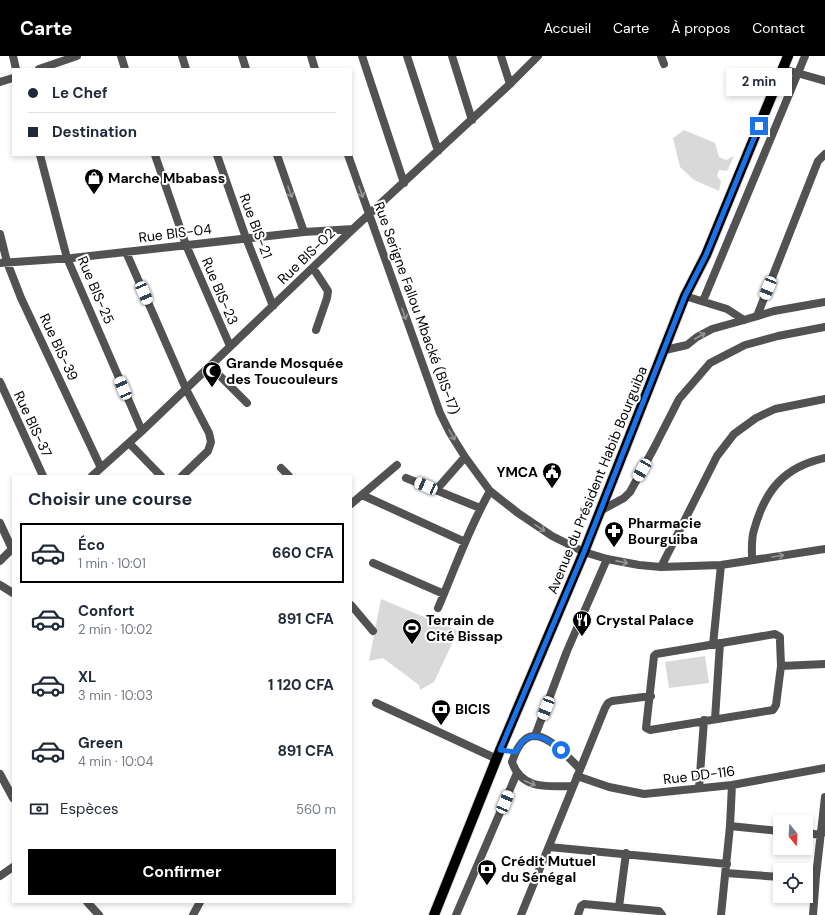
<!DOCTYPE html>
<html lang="fr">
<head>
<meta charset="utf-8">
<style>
  :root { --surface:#fff; --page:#f6f6f7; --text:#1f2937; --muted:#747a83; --line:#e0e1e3; --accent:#000 }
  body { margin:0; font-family:"DM Sans",sans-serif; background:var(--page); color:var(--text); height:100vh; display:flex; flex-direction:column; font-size:15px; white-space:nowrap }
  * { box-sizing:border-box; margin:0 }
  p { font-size:13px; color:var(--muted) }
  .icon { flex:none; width:22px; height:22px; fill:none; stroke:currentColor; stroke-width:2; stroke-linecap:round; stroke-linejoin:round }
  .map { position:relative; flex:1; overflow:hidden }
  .drawer { position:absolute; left:12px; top:419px; width:340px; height:428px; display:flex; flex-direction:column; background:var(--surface); border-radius:0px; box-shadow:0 2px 6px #0003 }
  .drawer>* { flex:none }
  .top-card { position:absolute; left:12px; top:12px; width:340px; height:88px; border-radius:0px; box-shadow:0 2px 6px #0003; display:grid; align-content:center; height:88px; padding:0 16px; background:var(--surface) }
  .needle { width:26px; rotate:162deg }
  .controls { position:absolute; left:773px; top:759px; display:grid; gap:8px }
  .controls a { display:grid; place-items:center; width:40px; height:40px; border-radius:0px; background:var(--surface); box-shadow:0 2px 6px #0003; font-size:20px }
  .end { position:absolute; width:18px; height:18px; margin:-9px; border:5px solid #1a73e8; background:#fff; box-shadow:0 0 0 2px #fff }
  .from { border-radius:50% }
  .bubble { position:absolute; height:28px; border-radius:0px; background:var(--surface); box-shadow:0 2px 6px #0003; font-size:13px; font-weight:700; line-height:28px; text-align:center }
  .car { position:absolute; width:12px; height:24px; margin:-12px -6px; border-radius:5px; box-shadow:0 0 3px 1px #0007; background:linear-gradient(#fff 24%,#345 0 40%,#fff 0 76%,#345 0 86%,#fff 0) }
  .top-card b { display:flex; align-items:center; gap:14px; height:38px; font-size:15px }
  .top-card b+b { border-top:1px solid var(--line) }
  .top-card i { width:10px; height:10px; background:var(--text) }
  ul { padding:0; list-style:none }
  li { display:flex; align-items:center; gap:12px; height:60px; margin:0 8px 6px; padding:0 8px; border:2px solid transparent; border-radius:0px }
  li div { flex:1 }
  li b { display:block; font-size:15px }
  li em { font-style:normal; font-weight:700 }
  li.on { border-color:var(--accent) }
  li>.icon { width:36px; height:36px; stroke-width:1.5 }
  h2 { padding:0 16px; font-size:18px; line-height:48px }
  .pay { display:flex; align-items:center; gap:10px; height:44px; padding:0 16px; font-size:15px }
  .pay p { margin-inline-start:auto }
  .primary-button { display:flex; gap:8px; margin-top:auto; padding:8px 16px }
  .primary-button a { flex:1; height:46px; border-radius:0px; background:var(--accent); color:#fff; font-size:16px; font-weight:700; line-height:46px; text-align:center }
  header { display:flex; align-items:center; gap:24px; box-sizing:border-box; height:56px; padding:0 20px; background:var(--accent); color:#fff }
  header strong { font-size:19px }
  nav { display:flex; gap:22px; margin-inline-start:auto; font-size:14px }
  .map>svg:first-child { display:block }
</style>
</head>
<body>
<header>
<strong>Carte</strong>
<nav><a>Accueil</a><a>Carte</a><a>À propos</a><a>Contact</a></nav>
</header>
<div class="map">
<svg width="825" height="859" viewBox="0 0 825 859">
  <rect width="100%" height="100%" fill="#fff"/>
  <path fill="#d9d9d9" d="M684 74 715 87 719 101 726 104 734 100 727 115 719 114 717 120 721 125 719 135 694 124 680 111 673 82Z
    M624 356 626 359 614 391 611 393 608 391 621 358Z
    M381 543 458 575 434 626 420 634 419 629 383 602 369 605Z
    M705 600 709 627 669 632 665 606Z"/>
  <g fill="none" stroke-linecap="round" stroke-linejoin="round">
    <g stroke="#dbdbdb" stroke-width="12">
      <path id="major" d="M434 859 500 694 584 496 685 240 706 199 788 0"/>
    </g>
    <path stroke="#525252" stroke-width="8" d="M13 0 16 13
      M121 0 125 13
      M182 0 186 13
      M242 0 246 13
      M311 0 315 13
      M362 0 404 127
      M407 0 438 95
      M452 0 472 64
      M501 0 510 28
      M661 0 664 8
      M39 13 77 0
      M783 13 825 25
      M0 26 13 22
      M40 99 67 202 142 375
      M155 99 186 189 230 290
      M217 99 246 182 273 250
      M277 99 304 176
      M348 99 440 357 450 377 465 401 490 435 518 457 552 480 584 496 607 503 639 509 661 511 721 509 825 493
      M0 178 7 206 21 242 101 412
      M126 196 186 333 209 377 211 386 208 395 182 420
      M0 207 72 202 304 176 353 173
      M313 212 328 235 327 242 316 274
      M685 240 727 253 744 264
      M703 245 805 0
      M757 260 818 105 825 98
      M665 294 687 289 697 281 712 273 744 264 774 255 825 246
      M210 310 247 347
      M0 326 43 420
      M129 387 161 420
      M281 412 289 420
      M92 420 142 375 353 173 510 28 538 0
      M406 422 480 452
      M436 434 465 401
      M362 439 465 486
      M351 448 397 409
      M600 455 624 442 630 436 654 392 679 343 710 307 745 289 778 280 825 271
      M0 467 12 493
      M752 504C752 494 751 483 754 474 765 434 784 411 825 402
      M0 505 13 492
      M373 507 444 538
      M661 511 717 400 734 378 756 362 775 353 825 343
      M0 529 13 537
      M351 549 373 575
      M438 552C455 512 469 472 490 435
      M775 578 780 581V585L781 610 776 649 773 654 650 674 646 672 654 600 656 598Z
      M713 589 721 509
      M781 610 825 608
      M376 647 497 703
      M715 663 720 587
      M535 680 567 595 607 503
      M0 718 13 742
      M577 720 609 731 644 738 732 729 825 712
      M573 730C549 730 522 735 512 706 528 655 558 691 580 713
      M699 732 704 664
      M730 770 780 775
      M806 777 821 779
      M549 791 727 808
      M726 817 780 821
      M0 820 13 811
      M806 823 815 824
      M87 846 99 859
      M619 851 626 797
      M193 859 200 846
      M456 859 517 717
      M521 859 605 652 608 647 612 645 651 640
      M578 859 581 850 584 848 659 855 662 859
      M721 859 730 770 732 729
      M813 859 816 820 825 741"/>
    <use href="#major" stroke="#000" stroke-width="10"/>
  </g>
  <defs><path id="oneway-shaft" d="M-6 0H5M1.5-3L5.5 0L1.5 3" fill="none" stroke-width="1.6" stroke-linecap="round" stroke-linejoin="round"/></defs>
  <g stroke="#979797">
    <use href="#oneway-shaft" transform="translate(290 136) rotate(70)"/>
    <use href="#oneway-shaft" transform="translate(361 136) rotate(70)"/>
    <use href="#oneway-shaft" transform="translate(404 258) rotate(71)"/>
    <use href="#oneway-shaft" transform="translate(700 280) rotate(-30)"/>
    <use href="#oneway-shaft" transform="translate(452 379) rotate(60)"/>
    <use href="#oneway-shaft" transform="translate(540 472) rotate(34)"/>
    <use href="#oneway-shaft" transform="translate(778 500) rotate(-9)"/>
    <use href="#oneway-shaft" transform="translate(622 506) rotate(11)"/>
    <use href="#oneway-shaft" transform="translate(530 727) rotate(23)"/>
  </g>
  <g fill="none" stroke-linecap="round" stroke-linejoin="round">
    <path stroke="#1a73e8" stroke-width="5" d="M561 694C551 686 536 673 523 685 520 688 518 692 516 696L500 694 584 496 685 240 706 199 759 70"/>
  </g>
  <defs>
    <g id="shop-pin" transform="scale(1)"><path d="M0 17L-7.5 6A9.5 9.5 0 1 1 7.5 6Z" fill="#000" stroke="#fff"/><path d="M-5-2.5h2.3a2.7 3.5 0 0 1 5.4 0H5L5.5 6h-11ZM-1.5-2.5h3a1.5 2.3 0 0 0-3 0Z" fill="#fff"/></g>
    <g id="mosque-pin" transform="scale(1)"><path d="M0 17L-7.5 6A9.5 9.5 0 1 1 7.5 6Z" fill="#000" stroke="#fff"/><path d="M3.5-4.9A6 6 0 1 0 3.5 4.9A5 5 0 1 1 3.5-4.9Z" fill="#fff"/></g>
    <g id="civic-pin" transform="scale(1)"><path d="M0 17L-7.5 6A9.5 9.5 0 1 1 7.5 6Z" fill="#000" stroke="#fff"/><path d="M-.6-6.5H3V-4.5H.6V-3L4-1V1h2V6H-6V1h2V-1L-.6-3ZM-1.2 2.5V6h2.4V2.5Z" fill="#fff"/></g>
    <g id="pharmacy-pin" transform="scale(1)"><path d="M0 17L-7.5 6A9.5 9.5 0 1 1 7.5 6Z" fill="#000" stroke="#fff"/><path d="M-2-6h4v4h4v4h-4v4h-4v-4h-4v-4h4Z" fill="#fff"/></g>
    <g id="restaurant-pin" transform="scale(1)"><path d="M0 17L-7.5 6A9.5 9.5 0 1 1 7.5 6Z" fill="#000" stroke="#fff"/><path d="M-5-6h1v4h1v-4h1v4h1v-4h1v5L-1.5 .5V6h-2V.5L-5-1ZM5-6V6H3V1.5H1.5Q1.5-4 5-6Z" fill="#fff"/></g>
    <g id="stadium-pin" transform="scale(1)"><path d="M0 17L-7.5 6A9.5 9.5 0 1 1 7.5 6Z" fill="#000" stroke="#fff"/><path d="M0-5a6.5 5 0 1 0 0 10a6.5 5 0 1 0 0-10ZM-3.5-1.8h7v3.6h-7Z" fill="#fff"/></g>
    <g id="bank-pin" transform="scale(1)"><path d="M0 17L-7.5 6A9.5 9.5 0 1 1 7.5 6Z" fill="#000" stroke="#fff"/><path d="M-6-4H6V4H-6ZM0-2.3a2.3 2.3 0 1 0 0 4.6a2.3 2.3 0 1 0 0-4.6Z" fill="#fff"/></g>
  </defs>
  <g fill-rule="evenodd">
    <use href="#shop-pin" x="94" y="122"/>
    <use href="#mosque-pin" x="212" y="315"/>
    <use href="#civic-pin" x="552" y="416"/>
    <use href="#pharmacy-pin" x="614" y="475"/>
    <use href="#restaurant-pin" x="582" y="564"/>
    <use href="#stadium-pin" x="412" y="572"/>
    <use href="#bank-pin" x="441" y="653"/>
    <use href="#bank-pin" x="487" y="813"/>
  </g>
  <g text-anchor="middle" stroke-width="4" stroke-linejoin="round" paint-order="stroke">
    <g font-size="14" font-weight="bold" fill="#000" stroke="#fff" text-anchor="start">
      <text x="108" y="127">Marche Mbabass</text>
      <text x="226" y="312">Grande Mosquée<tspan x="226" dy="16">des Toucouleurs</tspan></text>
      <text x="538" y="421" text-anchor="end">YMCA</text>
      <text x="628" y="472">Pharmacie<tspan x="628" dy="16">Bourguiba</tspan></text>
      <text x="426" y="569">Terrain de<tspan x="426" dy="16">Cité Bissap</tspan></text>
      <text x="596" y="569">Crystal Palace</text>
      <text x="455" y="658">BICIS</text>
      <text x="501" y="810">Crédit Mutuel<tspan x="501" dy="16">du Sénégal</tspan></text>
    </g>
    <g font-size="14" fill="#000" stroke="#fff">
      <text transform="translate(256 170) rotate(69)" y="5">Rue BIS-21</text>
      <text transform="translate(175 177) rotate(-7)" y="5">Rue BIS-04</text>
      <text transform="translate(306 200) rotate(-44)" y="5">Rue BIS-02</text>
      <text transform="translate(96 234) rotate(67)" y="5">Rue BIS-25</text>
      <text transform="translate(220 235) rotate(67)" y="5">Rue BIS-23</text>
      <text transform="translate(417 252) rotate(70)" y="5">Rue Serigne Fallou Mbacké (BIS-17)</text>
      <text transform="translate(59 291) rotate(65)" y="5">Rue BIS-39</text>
      <text transform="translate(33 368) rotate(65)" y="5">Rue BIS-37</text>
      <text transform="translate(597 424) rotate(-68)" y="5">Avenue du Président Habib Bourguiba</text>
      <text transform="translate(699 719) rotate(-7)" y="5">Rue DD-116</text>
    </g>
  </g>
</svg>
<div class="controls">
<a><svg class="needle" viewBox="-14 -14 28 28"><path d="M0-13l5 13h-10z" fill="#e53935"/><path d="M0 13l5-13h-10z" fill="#747a83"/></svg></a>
<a><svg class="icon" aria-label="locate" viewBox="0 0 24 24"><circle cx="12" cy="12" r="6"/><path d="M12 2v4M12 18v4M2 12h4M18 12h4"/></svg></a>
</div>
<i class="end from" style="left:561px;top:694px"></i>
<i class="end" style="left:759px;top:70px"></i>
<div class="bubble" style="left:726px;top:12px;width:66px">2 min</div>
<i class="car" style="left:768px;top:232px;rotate:202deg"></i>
<i class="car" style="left:144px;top:237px;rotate:157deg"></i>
<i class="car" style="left:123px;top:332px;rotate:337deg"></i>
<i class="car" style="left:642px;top:414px;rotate:210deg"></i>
<i class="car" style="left:426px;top:430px;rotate:293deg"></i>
<i class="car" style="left:546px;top:652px;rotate:201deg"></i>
<i class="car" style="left:505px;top:746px;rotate:23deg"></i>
<div class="top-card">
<b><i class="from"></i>Le Chef</b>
<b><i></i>Destination</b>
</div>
<section class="drawer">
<h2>Choisir une course</h2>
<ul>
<li class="on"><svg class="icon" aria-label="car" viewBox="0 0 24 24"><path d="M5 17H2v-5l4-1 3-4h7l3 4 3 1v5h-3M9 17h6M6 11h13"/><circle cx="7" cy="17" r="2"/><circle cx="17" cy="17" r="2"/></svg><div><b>Éco</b><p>1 min · 10:01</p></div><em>660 CFA</em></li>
<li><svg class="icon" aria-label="car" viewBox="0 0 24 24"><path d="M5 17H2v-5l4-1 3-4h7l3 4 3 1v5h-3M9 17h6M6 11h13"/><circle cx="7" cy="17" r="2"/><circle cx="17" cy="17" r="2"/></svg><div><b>Confort</b><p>2 min · 10:02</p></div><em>891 CFA</em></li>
<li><svg class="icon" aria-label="car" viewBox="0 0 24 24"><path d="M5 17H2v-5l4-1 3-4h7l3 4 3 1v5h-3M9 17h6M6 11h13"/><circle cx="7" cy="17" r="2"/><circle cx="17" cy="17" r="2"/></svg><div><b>XL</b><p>3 min · 10:03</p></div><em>1 120 CFA</em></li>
<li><svg class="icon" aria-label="car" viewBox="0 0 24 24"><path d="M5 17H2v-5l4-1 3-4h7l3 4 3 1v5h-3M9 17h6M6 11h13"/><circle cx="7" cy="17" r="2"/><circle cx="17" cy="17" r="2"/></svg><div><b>Green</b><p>4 min · 10:04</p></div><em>891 CFA</em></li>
</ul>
<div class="pay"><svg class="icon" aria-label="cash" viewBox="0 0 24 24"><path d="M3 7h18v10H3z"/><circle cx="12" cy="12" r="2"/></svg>Espèces<p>560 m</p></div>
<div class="primary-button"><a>Confirmer</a></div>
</section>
</div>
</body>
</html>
